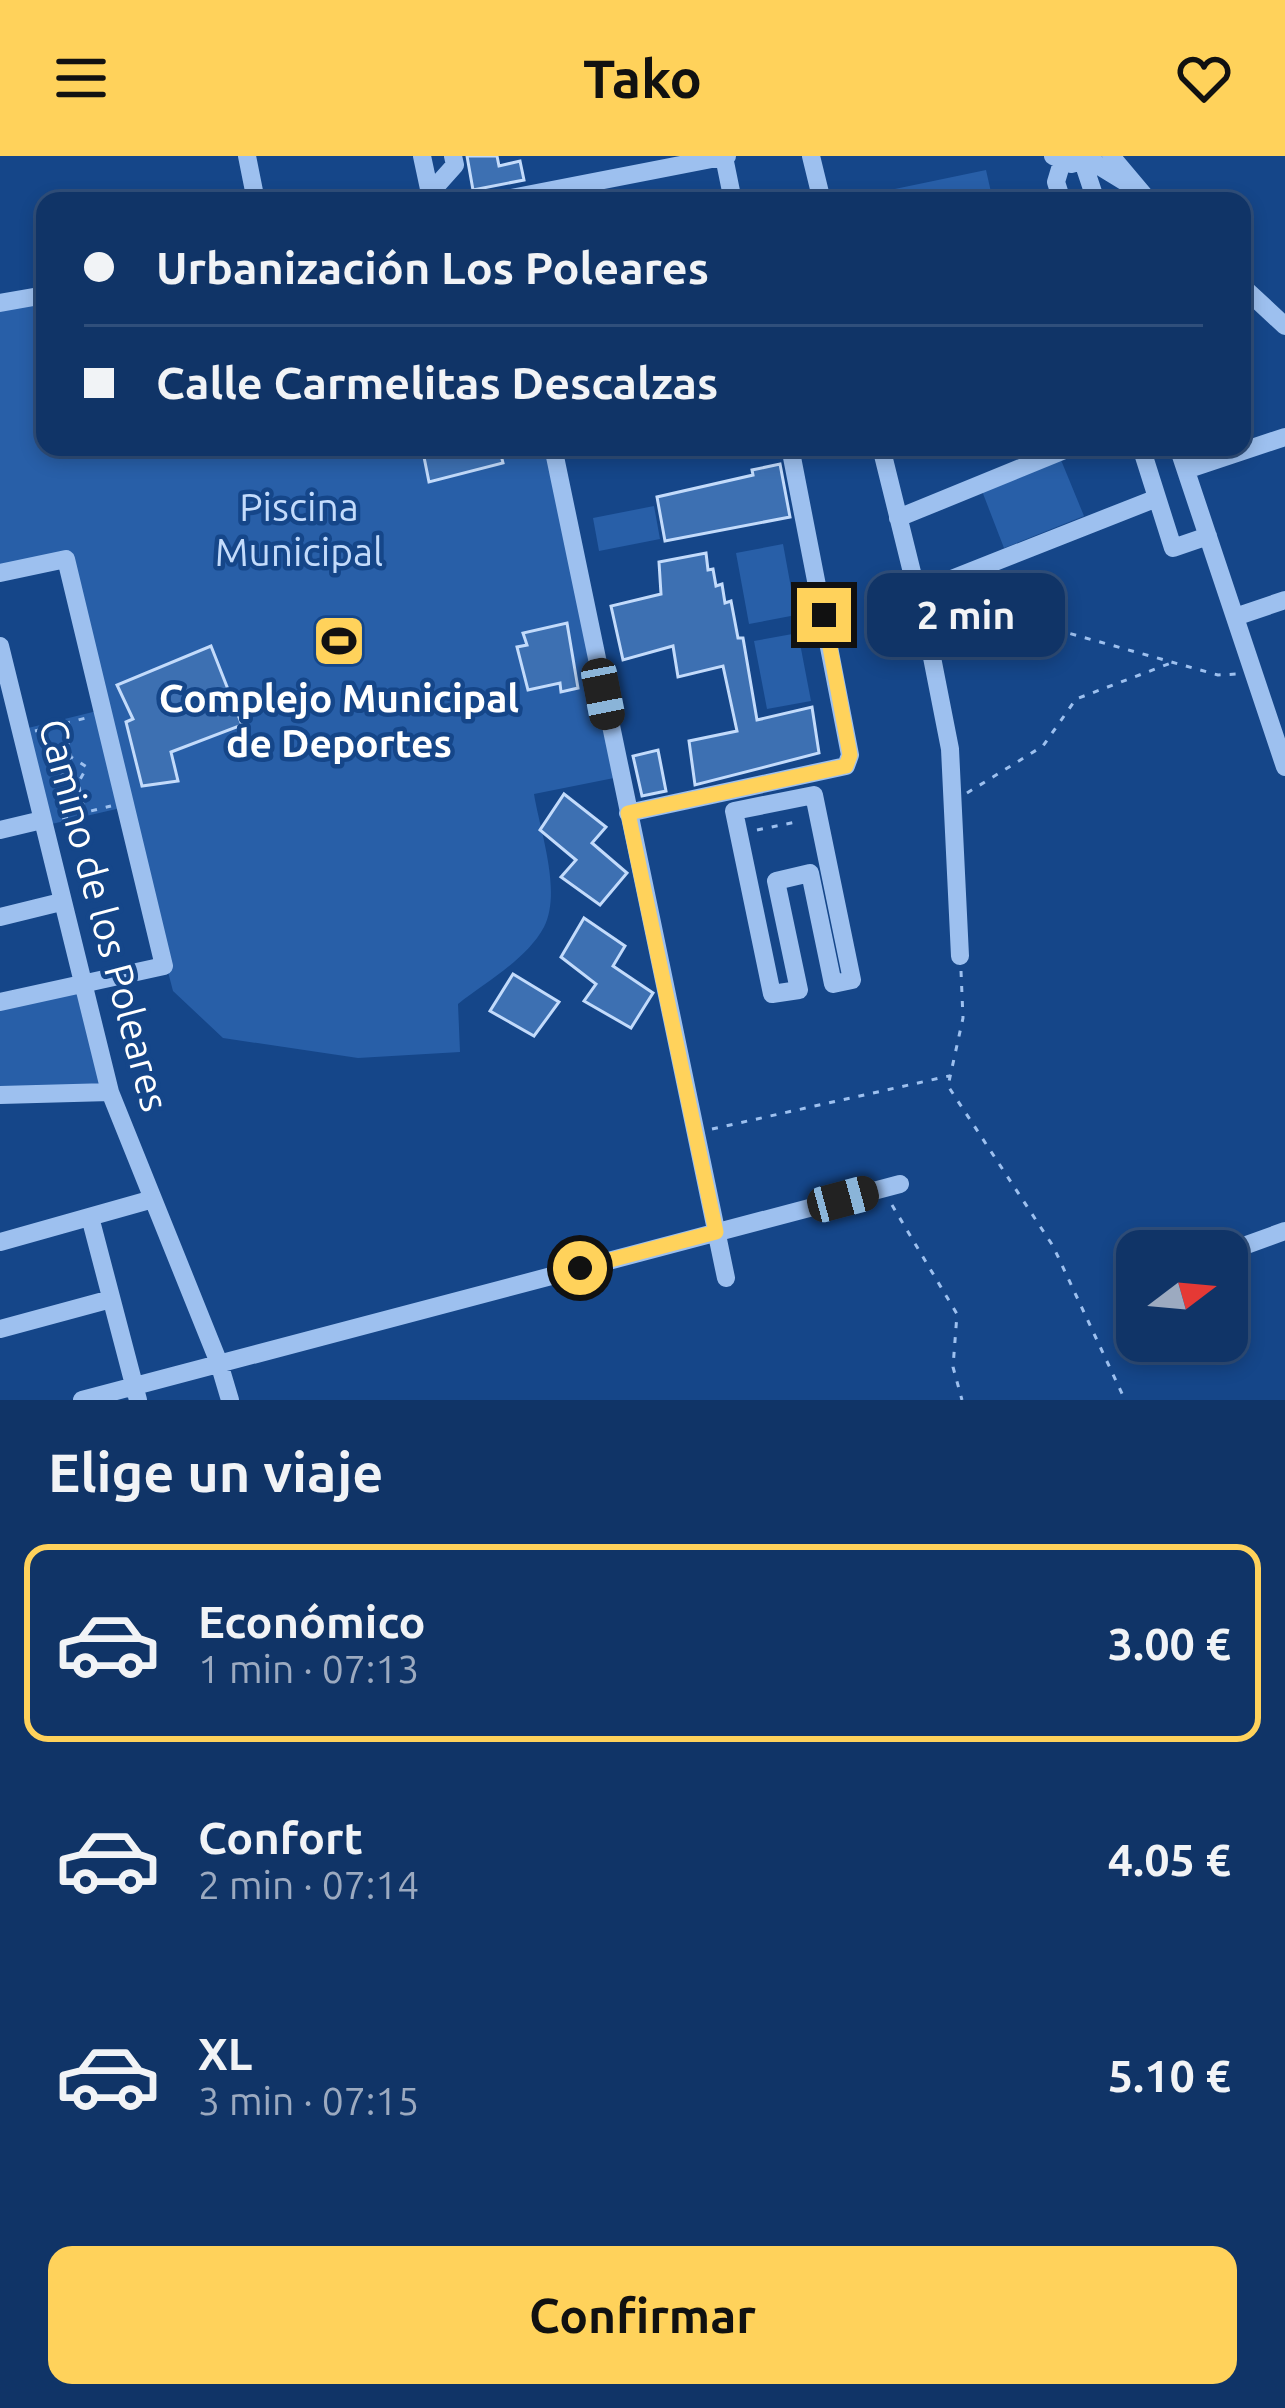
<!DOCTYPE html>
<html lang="es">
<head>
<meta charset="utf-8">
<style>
  :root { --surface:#103467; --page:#193c6d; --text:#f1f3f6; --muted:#9caac0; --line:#304f7b; --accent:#ffd25b }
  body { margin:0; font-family:Ubuntu,sans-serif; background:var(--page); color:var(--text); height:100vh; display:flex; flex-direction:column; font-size:45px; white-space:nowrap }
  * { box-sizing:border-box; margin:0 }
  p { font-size:39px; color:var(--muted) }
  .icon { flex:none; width:66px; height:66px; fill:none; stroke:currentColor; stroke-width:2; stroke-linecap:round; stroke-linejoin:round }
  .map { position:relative; height:1244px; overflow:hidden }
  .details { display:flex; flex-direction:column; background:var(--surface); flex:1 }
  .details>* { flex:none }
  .banner { position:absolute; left:36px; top:36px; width:1215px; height:264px; border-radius:24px; box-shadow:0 6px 18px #0003,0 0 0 3px var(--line); display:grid; align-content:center; height:264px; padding:0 48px; background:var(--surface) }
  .needle { width:78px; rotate:74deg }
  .tools { position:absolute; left:1116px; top:1074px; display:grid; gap:24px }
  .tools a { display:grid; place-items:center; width:132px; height:132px; border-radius:24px; background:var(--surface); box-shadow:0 6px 18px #0003,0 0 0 3px var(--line); font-size:60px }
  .end { position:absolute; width:54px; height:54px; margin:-27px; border:15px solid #ffd25b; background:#111; box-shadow:0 0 0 6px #111 }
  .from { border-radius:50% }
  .bubble { position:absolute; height:84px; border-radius:24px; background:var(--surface); box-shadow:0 6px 18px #0003,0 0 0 3px var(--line); font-size:39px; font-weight:700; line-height:84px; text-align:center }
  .car { position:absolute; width:36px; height:72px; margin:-36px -18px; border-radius:15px; box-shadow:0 0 9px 3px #0007; background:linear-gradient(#222 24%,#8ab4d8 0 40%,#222 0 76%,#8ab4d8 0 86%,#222 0) }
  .banner b { display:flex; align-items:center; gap:42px; height:114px; font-size:45px }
  .banner b+b { border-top:3px solid var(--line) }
  .banner i { width:30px; height:30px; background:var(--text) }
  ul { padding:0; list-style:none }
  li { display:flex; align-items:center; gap:36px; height:198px; margin:0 24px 18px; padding:0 24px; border:6px solid transparent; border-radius:24px }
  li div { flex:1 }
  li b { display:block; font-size:45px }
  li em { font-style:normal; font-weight:700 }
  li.on { border-color:var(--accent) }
  li>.icon { width:108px; height:108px; stroke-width:1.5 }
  h2 { padding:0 48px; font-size:54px; line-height:144px }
  .button { display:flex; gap:24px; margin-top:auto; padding:24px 48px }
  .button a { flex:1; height:138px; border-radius:24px; background:var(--accent); color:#111; font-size:48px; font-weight:700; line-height:138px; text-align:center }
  header { display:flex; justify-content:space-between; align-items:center; height:156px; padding:0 48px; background:var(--accent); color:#111; font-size:54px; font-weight:700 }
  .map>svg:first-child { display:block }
</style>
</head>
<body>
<header><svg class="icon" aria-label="menu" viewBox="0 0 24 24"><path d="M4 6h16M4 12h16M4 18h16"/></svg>Tako<svg class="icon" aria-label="heart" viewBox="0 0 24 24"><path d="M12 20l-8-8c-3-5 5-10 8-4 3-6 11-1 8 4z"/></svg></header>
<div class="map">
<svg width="1285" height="1244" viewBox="0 0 1285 1244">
  <rect width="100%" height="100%" fill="#154689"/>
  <path fill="#285fa8" d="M986 14 993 45 842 44Z
    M45 139V291H553L619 621 534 638C540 675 562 735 544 771 527 803 486 826 458 848L460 896 358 902 223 882 173 835 125 651 43 670 20 574 101 554 66 404 0 417V147Z
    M1061 304 1084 360 1004 392 982 335Z
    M654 350 660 383 599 395 593 362Z
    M783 388 796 459 749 468 736 397Z
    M798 477 811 545 767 553 754 485Z
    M81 831 110 936 0 939V846Z"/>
  <path fill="#3d70b2" stroke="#c3dbfb" stroke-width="3" d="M467 0H497L499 10 520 5 524 24 473 34Z
    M422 291H499L503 307 429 326Z
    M780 308 790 361 665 385 657 341 753 319 752 314Z
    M706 397 708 414 713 413 716 430 722 428 725 447 731 445 738 482H743L757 564 812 551 819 597 695 629 689 585 737 575 723 510 678 521 673 490 623 504 611 450 661 438 659 406Z
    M567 467 578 532 561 536 560 527 528 534 517 491 527 489 523 477Z
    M211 490 242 569 171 596 178 625 142 630 126 566 133 563 117 529Z
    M658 594 666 635 642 640 633 600Z
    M564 638 606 671 592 687 627 717 600 749 561 721 576 704 540 674Z
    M584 762 625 790 613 810 653 837 631 872 584 845 596 828 561 801Z
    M513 818 559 846 534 880 490 855Z"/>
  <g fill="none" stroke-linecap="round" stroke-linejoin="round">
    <path stroke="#9dc0ef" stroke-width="3" stroke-dasharray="6 9" stroke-linecap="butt" d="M941 477 1000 458 1218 519 1238 518
      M64 568 71 601 87 611 78 627 85 657
      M35 575 90 561
      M70 602 61 617 78 627
      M967 637 1043 590 1076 543 1171 507
      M62 662 111 650
      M757 674 801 665
      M961 815 963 862 948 930 1053 1090 1125 1244
      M712 973 949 920
      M892 1049 957 1158 953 1211 962 1244"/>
    <path stroke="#9dc0ef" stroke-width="18" d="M247 0 256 45
      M422 0 431 42
      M811 0 822 45
      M1053 0 1071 8 1093 2
      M1081 0 1096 45
      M1111 0 1149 45
      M724 1 733 45
      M1091 5 1127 27
      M430 37 455 9 453 0
      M496 45 727 0
      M1062 45 1056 26 1062 6
      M1242 130 1285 170
      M0 147 45 139
      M553 291 726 1122
      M881 291 928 481 950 593 960 800
      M1141 291 1173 392 1208 380
      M1178 291 1285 611
      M1186 314 1285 281
      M898 362 1072 291
      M0 417 66 403 164 810 0 846
      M916 437 1157 342
      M1235 461 1285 444
      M0 490 110 936 219 1207 230 1244
      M814 639 852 824 833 828 810 717 776 725 799 834 772 838 734 655Z
      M628 657 846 610 850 599 790 291
      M0 674 42 664
      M0 761 61 746
      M0 939 110 936
      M90 1061 138 1244
      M0 1086 153 1043
      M1227 1096 1285 1075
      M1124 1134 1137 1129
      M0 1173 111 1143
      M82 1244 900 1028"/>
  </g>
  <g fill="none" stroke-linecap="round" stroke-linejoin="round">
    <path stroke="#ffd25b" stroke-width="15" d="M580 1112 716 1076 628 657 846 610 850 599 824 459"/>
  </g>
  <defs>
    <g id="stadium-square" transform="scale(2.7)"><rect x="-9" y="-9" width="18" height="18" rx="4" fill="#ffd25b" stroke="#154689"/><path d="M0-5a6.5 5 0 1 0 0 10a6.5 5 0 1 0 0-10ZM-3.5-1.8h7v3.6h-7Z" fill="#111"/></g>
  </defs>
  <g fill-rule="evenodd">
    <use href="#stadium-square" x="339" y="485"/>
  </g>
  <g text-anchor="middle" stroke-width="9" stroke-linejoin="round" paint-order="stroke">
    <g font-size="39" fill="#c3dbfb" stroke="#154689">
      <text x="299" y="365">Piscina<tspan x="299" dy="45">Municipal</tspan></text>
    </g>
    <g font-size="39" font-weight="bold" fill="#fff" stroke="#154689">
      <text x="339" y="556">Complejo Municipal<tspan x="339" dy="45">de Deportes</tspan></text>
    </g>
    <g font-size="39" fill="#fff" stroke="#154689">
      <text transform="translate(104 759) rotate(75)" y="14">Camino de los Poleares</text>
    </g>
  </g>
</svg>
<div class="tools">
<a><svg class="needle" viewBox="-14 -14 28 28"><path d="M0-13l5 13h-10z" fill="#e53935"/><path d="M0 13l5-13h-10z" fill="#9caac0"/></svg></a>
</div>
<i class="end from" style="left:580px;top:1112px"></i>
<i class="end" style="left:824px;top:459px"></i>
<div class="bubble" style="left:867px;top:417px;width:198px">2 min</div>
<i class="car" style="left:603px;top:538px;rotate:169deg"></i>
<i class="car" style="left:843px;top:1043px;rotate:75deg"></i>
<div class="banner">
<b><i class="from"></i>Urbanización Los Poleares</b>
<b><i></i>Calle Carmelitas Descalzas</b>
</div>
</div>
<section class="details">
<h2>Elige un viaje</h2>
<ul>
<li class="on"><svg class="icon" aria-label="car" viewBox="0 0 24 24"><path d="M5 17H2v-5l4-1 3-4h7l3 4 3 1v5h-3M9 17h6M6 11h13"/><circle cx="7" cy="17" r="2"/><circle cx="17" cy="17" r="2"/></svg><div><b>Económico</b><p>1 min · 07:13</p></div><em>3.00 €</em></li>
<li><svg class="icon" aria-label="car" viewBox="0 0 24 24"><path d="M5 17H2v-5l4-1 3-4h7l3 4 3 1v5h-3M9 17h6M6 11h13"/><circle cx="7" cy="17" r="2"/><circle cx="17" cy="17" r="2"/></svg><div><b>Confort</b><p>2 min · 07:14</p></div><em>4.05 €</em></li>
<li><svg class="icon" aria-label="car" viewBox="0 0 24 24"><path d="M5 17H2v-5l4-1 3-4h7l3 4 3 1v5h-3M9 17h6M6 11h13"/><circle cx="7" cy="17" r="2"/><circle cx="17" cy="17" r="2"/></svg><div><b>XL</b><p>3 min · 07:15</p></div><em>5.10 €</em></li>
</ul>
<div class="button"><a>Confirmar</a></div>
</section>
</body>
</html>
